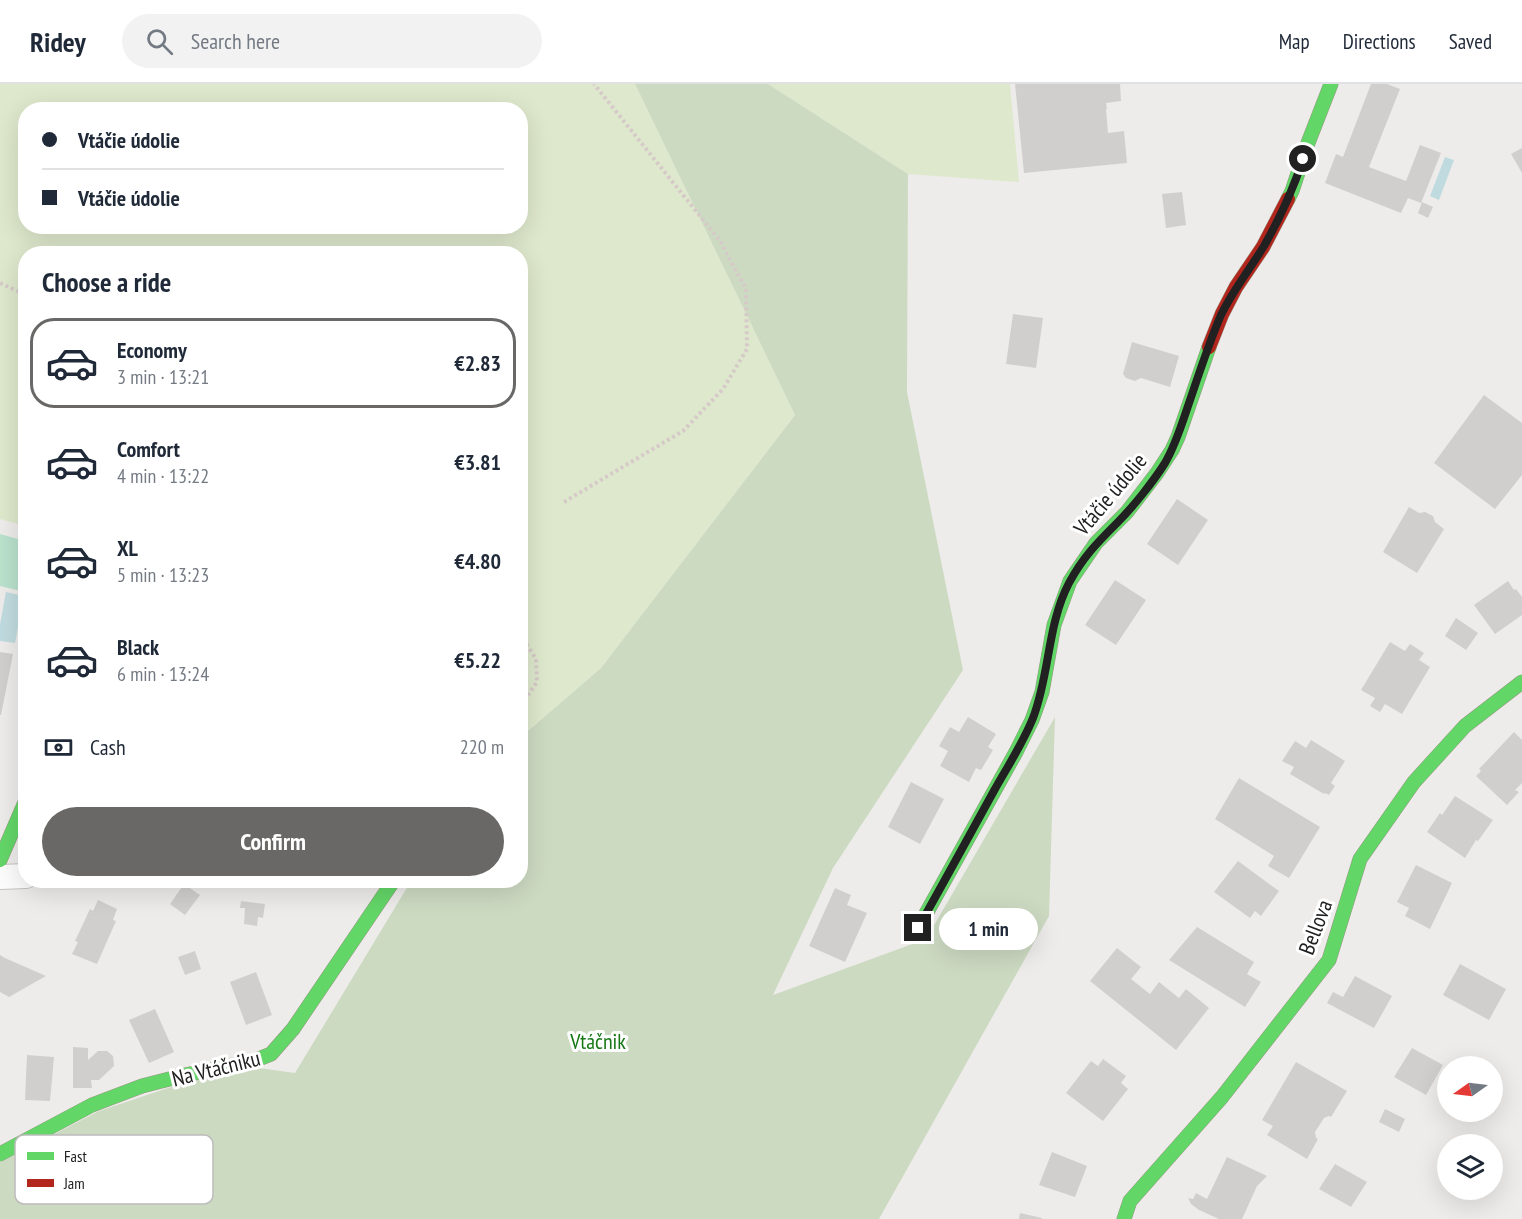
<!DOCTYPE html>
<html lang="en">
<head>
<meta charset="utf-8">
<style>
  :root { --surface:#fff; --page:#f2f2f3; --text:#1f2937; --muted:#747a83; --line:#e0e1e3; --accent:#696867 }
  body { margin:0; font-family:"PT Sans Narrow",sans-serif; background:var(--page); color:var(--text); height:100vh; display:flex; flex-direction:column; font-size:22px; white-space:nowrap }
  * { box-sizing:border-box; margin:0 }
  p { font-size:20px; color:var(--muted) }
  .icon { flex:none; width:33px; height:33px; fill:none; stroke:currentColor; stroke-width:2; stroke-linecap:round; stroke-linejoin:round }
  .map { position:relative; flex:1; overflow:hidden }
  .panel { position:absolute; left:18px; top:162px; width:510px; height:642px; display:flex; flex-direction:column; background:var(--surface); border-radius:24px; box-shadow:0 6px 24px #0002 }
  .panel>* { flex:none }
  .banner { position:absolute; left:18px; top:18px; width:510px; height:132px; border-radius:24px; box-shadow:0 6px 24px #0002; display:grid; align-content:center; height:132px; padding:0 24px; background:var(--surface) }
  .needle { width:39px; rotate:256deg }
  .tools { position:absolute; left:1437px; top:972px; display:grid; gap:12px }
  .tools a { display:grid; place-items:center; width:66px; height:66px; border-radius:50%; background:var(--surface); box-shadow:0 6px 24px #0002; font-size:30px }
  .end { position:absolute; width:27px; height:27px; margin:-14px; border:8px solid #212121; background:#fff; box-shadow:0 0 0 3px #fff }
  .from { border-radius:50% }
  .bubble { position:absolute; height:42px; border-radius:21px; background:var(--surface); box-shadow:0 6px 24px #0002; font-size:20px; font-weight:600; line-height:42px; text-align:center }
  .banner b { display:flex; align-items:center; gap:21px; height:57px; font-size:22px }
  .banner b+b { border-top:2px solid var(--line) }
  .banner i { width:15px; height:15px; background:var(--text) }
  ul { padding:0; list-style:none }
  li { display:flex; align-items:center; gap:18px; height:90px; margin:0 12px 9px; padding:0 12px; border:3px solid transparent; border-radius:24px }
  li div { flex:1 }
  li b { display:block; font-size:22px }
  li em { font-style:normal; font-weight:600 }
  li.active { border-color:var(--accent) }
  li>.icon { width:54px; height:54px; stroke-width:1.5 }
  h2 { padding:0 24px; font-size:27px; line-height:72px }
  .pay { display:flex; align-items:center; gap:15px; height:66px; padding:0 24px; font-size:22px }
  .pay p { margin-inline-start:auto }
  .primary-button { display:flex; gap:12px; margin-top:auto; padding:12px 24px }
  .primary-button a { flex:1; height:69px; border-radius:36px; background:var(--accent); color:#fff; font-size:24px; font-weight:600; line-height:69px; text-align:center }
  header { display:flex; align-items:center; gap:36px; box-sizing:border-box; height:84px; padding:0 30px; background:var(--surface); border-bottom:2px solid var(--line) }
  header strong { font-size:28px }
  nav { display:flex; gap:33px; margin-inline-start:auto; font-size:21px }
  .search { width:420px; height:54px; background:var(--page); display:flex; align-items:center; gap:15px; box-sizing:border-box; padding:0 21px; border-radius:33px; color:var(--muted); font-size:22px }
  .map>svg:first-child { display:block }
</style>
</head>
<body>
<header>
<strong>Ridey</strong>
<div class="search"><svg class="icon" aria-label="search" viewBox="0 0 24 24"><circle cx="10" cy="10" r="6"/><path d="M15 15l6 6"/></svg>Search here</div>
<nav><a>Map</a><a>Directions</a><a>Saved</a></nav>
</header>
<div class="map">
<svg width="1522" height="1135" viewBox="0 0 1522 1135">
  <rect width="100%" height="100%" fill="#eeecea"/>
  <path fill="#dee8cc" fill-rule="evenodd" d="M0 0H635L795 331 601 584 521 653 520 170H26L25 442 0 435ZM26 26H520V142H26Z
    M768 0H1010L1019 98 908 90Z"/>
  <path fill="#cddac2" d="M635 0H768L908 90 907 308 963 586 833 784 773 911 926 855 1055 633 1049 832 879 1135H0V1078L99 1027 237 981 295 989 411 797 520 796 521 653 601 584 795 331Z"/>
  <path fill="#b9e1cc" d="M0 450 25 457V508L0 502Z"/>
  <path fill="#c0dbdf" d="M1445 73 1454 76 1439 116 1430 112Z
    M6 508 24 512 15 559 0 557V540Z"/>
  <path fill="#d1cfcd" d="M1015 0H1120L1121 17 1106 19 1107 25H1106L1108 49 1124 47 1127 79 1024 89Z
    M1371 0H1387L1400 5 1369 83 1406 97 1420 61 1441 69 1421 119 1408 114 1401 129 1325 99 1336 70 1343 73Z
    M1522 64V89L1511 70Z
    M1182 108 1186 141 1166 144 1162 110Z
    M1422 118 1433 123 1428 134 1418 129Z
    M1013 230 1043 234 1036 284 1006 280Z
    M1132 258 1179 272 1170 303 1141 294 1135 297 1126 294 1123 290Z
    M1484 311 1522 339V391L1495 425 1434 379Z
    M1177 415 1208 436 1178 481 1147 460Z
    M1409 423 1419 429 1425 428 1433 432 1435 438 1444 445 1417 489 1383 468Z
    M1115 496 1146 516 1116 561 1085 541Z
    M1508 497 1514 506 1516 505 1522 513V531L1495 550 1474 521Z
    M1456 534 1478 549 1466 566 1445 552Z
    M1390 558 1405 567 1410 560 1424 569 1419 576 1430 583 1402 630 1385 620 1380 628 1370 622 1375 614 1361 606Z
    M0 568 13 570 1 631H0Z
    M968 633 996 650 988 663 993 666 981 686 976 684 969 698 940 682 948 667 939 662 950 643 959 648Z
    M1514 648 1522 656V699L1515 706 1519 708 1507 721 1476 692 1481 687 1479 685Z
    M1311 656 1345 677 1331 699 1335 702 1329 711 1325 709 1324 710 1290 690 1294 683 1282 677 1295 657 1306 664Z
    M1239 694 1320 743 1289 794 1268 782 1274 772 1215 735Z
    M911 698 944 715 920 760 888 743Z
    M1455 712 1493 736 1478 757 1476 756 1465 774 1427 748 1440 729 1442 731Z
    M1238 777 1279 807 1261 832 1255 827 1250 834 1214 808Z
    M1416 781 1452 799 1430 845 1405 832 1409 824 1397 818Z
    M184 800 200 811 185 831 170 820Z
    M835 804 851 811 847 821 867 829 845 878 809 862Z
    M98 816 117 825 113 836 116 837 97 880 72 870 78 858 75 857 90 825 93 827Z
    M241 817 265 820 263 834 258 833 257 842 244 840 245 824H240Z
    M1197 843 1254 878 1247 890 1261 898 1245 923 1169 876Z
    M1117 864 1141 883 1131 895 1150 910 1159 898 1179 914 1186 905 1209 924 1176 966 1090 897Z
    M195 867 201 885 185 891 178 873Z
    M0 871 5 874 46 892 9 913 0 908Z
    M1460 880 1506 905 1489 936 1443 911Z
    M256 888 272 931 246 941 230 898Z
    M1355 892 1392 912 1374 944 1327 919 1333 908 1343 913Z
    M155 925 174 968 149 979 129 936Z
    M73 963 88 964V976L98 967H107L113 972 114 982 99 996H91L92 1004H73Z
    M1412 964 1443 981 1426 1011 1394 993Z
    M27 971 54 973 50 1017 25 1016Z
    M1103 975 1126 992 1121 999 1128 1005 1103 1037 1066 1009 1091 977 1098 982Z
    M1296 978 1347 1007 1331 1033 1329 1032 1324 1034 1315 1048 1316 1054 1318 1055 1307 1075 1267 1051 1273 1042 1262 1036Z
    M1385 1025 1405 1035 1399 1048 1379 1038Z
    M1052 1068 1087 1082 1075 1113 1039 1101Z
    M1227 1073 1267 1092 1257 1102 1242 1135H1219L1199 1126 1191 1120 1188 1114 1193 1115 1196 1109 1207 1115Z
    M1335 1080 1367 1098 1351 1123 1319 1105Z
    M1020 1129 1042 1134V1135H1019Z"/>
  <g fill="none" stroke-linecap="round" stroke-linejoin="round">
    <g stroke="#c4c3c2" stroke-width="26">
      <path id="street" d="M0 793 26 792"/>
    </g>
    <g stroke="#989783" stroke-width="15">
      <path id="fast" d="M1288 115 1292 107 1308 59 1331 0
        M0 776 26 716
        M918 844 1016 668 1032 636 1042 608 1054 541 1070 497 1096 459 1127 428 1157 389 1172 366 1178 353 1209 263
        M0 1070 92 1021 142 1002 185 991 256 976 271 970 293 945 394 796
        M1124 1135 1130 1117 1222 1013 1329 876 1360 775 1414 698 1465 642 1522 598"/>
    </g>
    <g stroke="#989783" stroke-width="15">
      <path id="jam" d="M1209 263 1222 230 1236 203 1263 163 1288 115"/>
    </g>
    <path stroke="#d6cac9" stroke-width="4" stroke-dasharray="3 3" stroke-linecap="butt" d="M0 199 26 211
      M564 418 683 347 723 305 747 265 746 205 720 157 594 0
      M520 550 536 575 537 598 528 611"/>
    <use href="#street" stroke="#fcfcfc" stroke-width="24"/>
    <use href="#fast" stroke="#63d668" stroke-width="14"/>
    <use href="#jam" stroke="#b3261e" stroke-width="14"/>
  </g>
  <g fill="none" stroke-linecap="round" stroke-linejoin="round">
    <path stroke="#212121" stroke-width="8" d="M918 844C944 798 969 752 995 705 1008 682 1023 659 1033 634 1050 590 1047 541 1069 499 1083 473 1097 459 1117 439 1133 423 1153 398 1165 379 1175 362 1181 343 1187 325 1198 293 1208 261 1221 231 1233 206 1250 185 1264 162 1280 134 1293 106 1303 75"/>
  </g>
  <g text-anchor="middle" stroke-width="6" stroke-linejoin="round" paint-order="stroke">
    <g font-size="22" fill="#212121" stroke="#fff">
      <text transform="translate(1110 410) rotate(-50)" y="8">Vtáčie údolie</text>
      <text transform="translate(1315 843) rotate(-69)" y="8">Bellova</text>
      <text transform="translate(216 984) rotate(-14)" y="8">Na Vtáčniku</text>
    </g>
    <g font-size="22" fill="#187816" stroke="#fff">
      <text x="598" y="965">Vtáčnik</text>
    </g>
  </g>
  <rect x="15" y="1051" width="198" height="69" rx="9" fill="#fff" stroke="#bcbcbc" stroke-width="1.5"/>
  <rect x="27" y="1068" width="27" height="8" fill="#63d668"/>
  <rect x="27" y="1095" width="27" height="8" fill="#b3261e"/>
  <g font-size="16" fill="#212121">
    <text x="64" y="1078">Fast</text>
    <text x="64" y="1105">Jam</text>
  </g>
</svg>
<div class="tools">
<a><svg class="needle" viewBox="-14 -14 28 28"><path d="M0-13l5 13h-10z" fill="#e53935"/><path d="M0 13l5-13h-10z" fill="#747a83"/></svg></a>
<a><svg class="icon" aria-label="layers" viewBox="0 0 24 24"><path d="M12 4l9 5-9 5-9-5zM3 14l9 5 9-5"/></svg></a>
</div>
<i class="end from" style="left:1303px;top:75px"></i>
<i class="end" style="left:918px;top:844px"></i>
<div class="bubble" style="left:939px;top:824px;width:99px">1 min</div>
<div class="banner">
<b><i class="from"></i>Vtáčie údolie</b>
<b><i></i>Vtáčie údolie</b>
</div>
<section class="panel">
<h2>Choose a ride</h2>
<ul>
<li class="active"><svg class="icon" aria-label="car" viewBox="0 0 24 24"><path d="M5 17H2v-5l4-1 3-4h7l3 4 3 1v5h-3M9 17h6M6 11h13"/><circle cx="7" cy="17" r="2"/><circle cx="17" cy="17" r="2"/></svg><div><b>Economy</b><p>3 min · 13:21</p></div><em>€2.83</em></li>
<li><svg class="icon" aria-label="car" viewBox="0 0 24 24"><path d="M5 17H2v-5l4-1 3-4h7l3 4 3 1v5h-3M9 17h6M6 11h13"/><circle cx="7" cy="17" r="2"/><circle cx="17" cy="17" r="2"/></svg><div><b>Comfort</b><p>4 min · 13:22</p></div><em>€3.81</em></li>
<li><svg class="icon" aria-label="car" viewBox="0 0 24 24"><path d="M5 17H2v-5l4-1 3-4h7l3 4 3 1v5h-3M9 17h6M6 11h13"/><circle cx="7" cy="17" r="2"/><circle cx="17" cy="17" r="2"/></svg><div><b>XL</b><p>5 min · 13:23</p></div><em>€4.80</em></li>
<li><svg class="icon" aria-label="car" viewBox="0 0 24 24"><path d="M5 17H2v-5l4-1 3-4h7l3 4 3 1v5h-3M9 17h6M6 11h13"/><circle cx="7" cy="17" r="2"/><circle cx="17" cy="17" r="2"/></svg><div><b>Black</b><p>6 min · 13:24</p></div><em>€5.22</em></li>
</ul>
<div class="pay"><svg class="icon" aria-label="cash" viewBox="0 0 24 24"><path d="M3 7h18v10H3z"/><circle cx="12" cy="12" r="2"/></svg>Cash<p>220 m</p></div>
<div class="primary-button"><a>Confirm</a></div>
</section>
</div>
</body>
</html>
